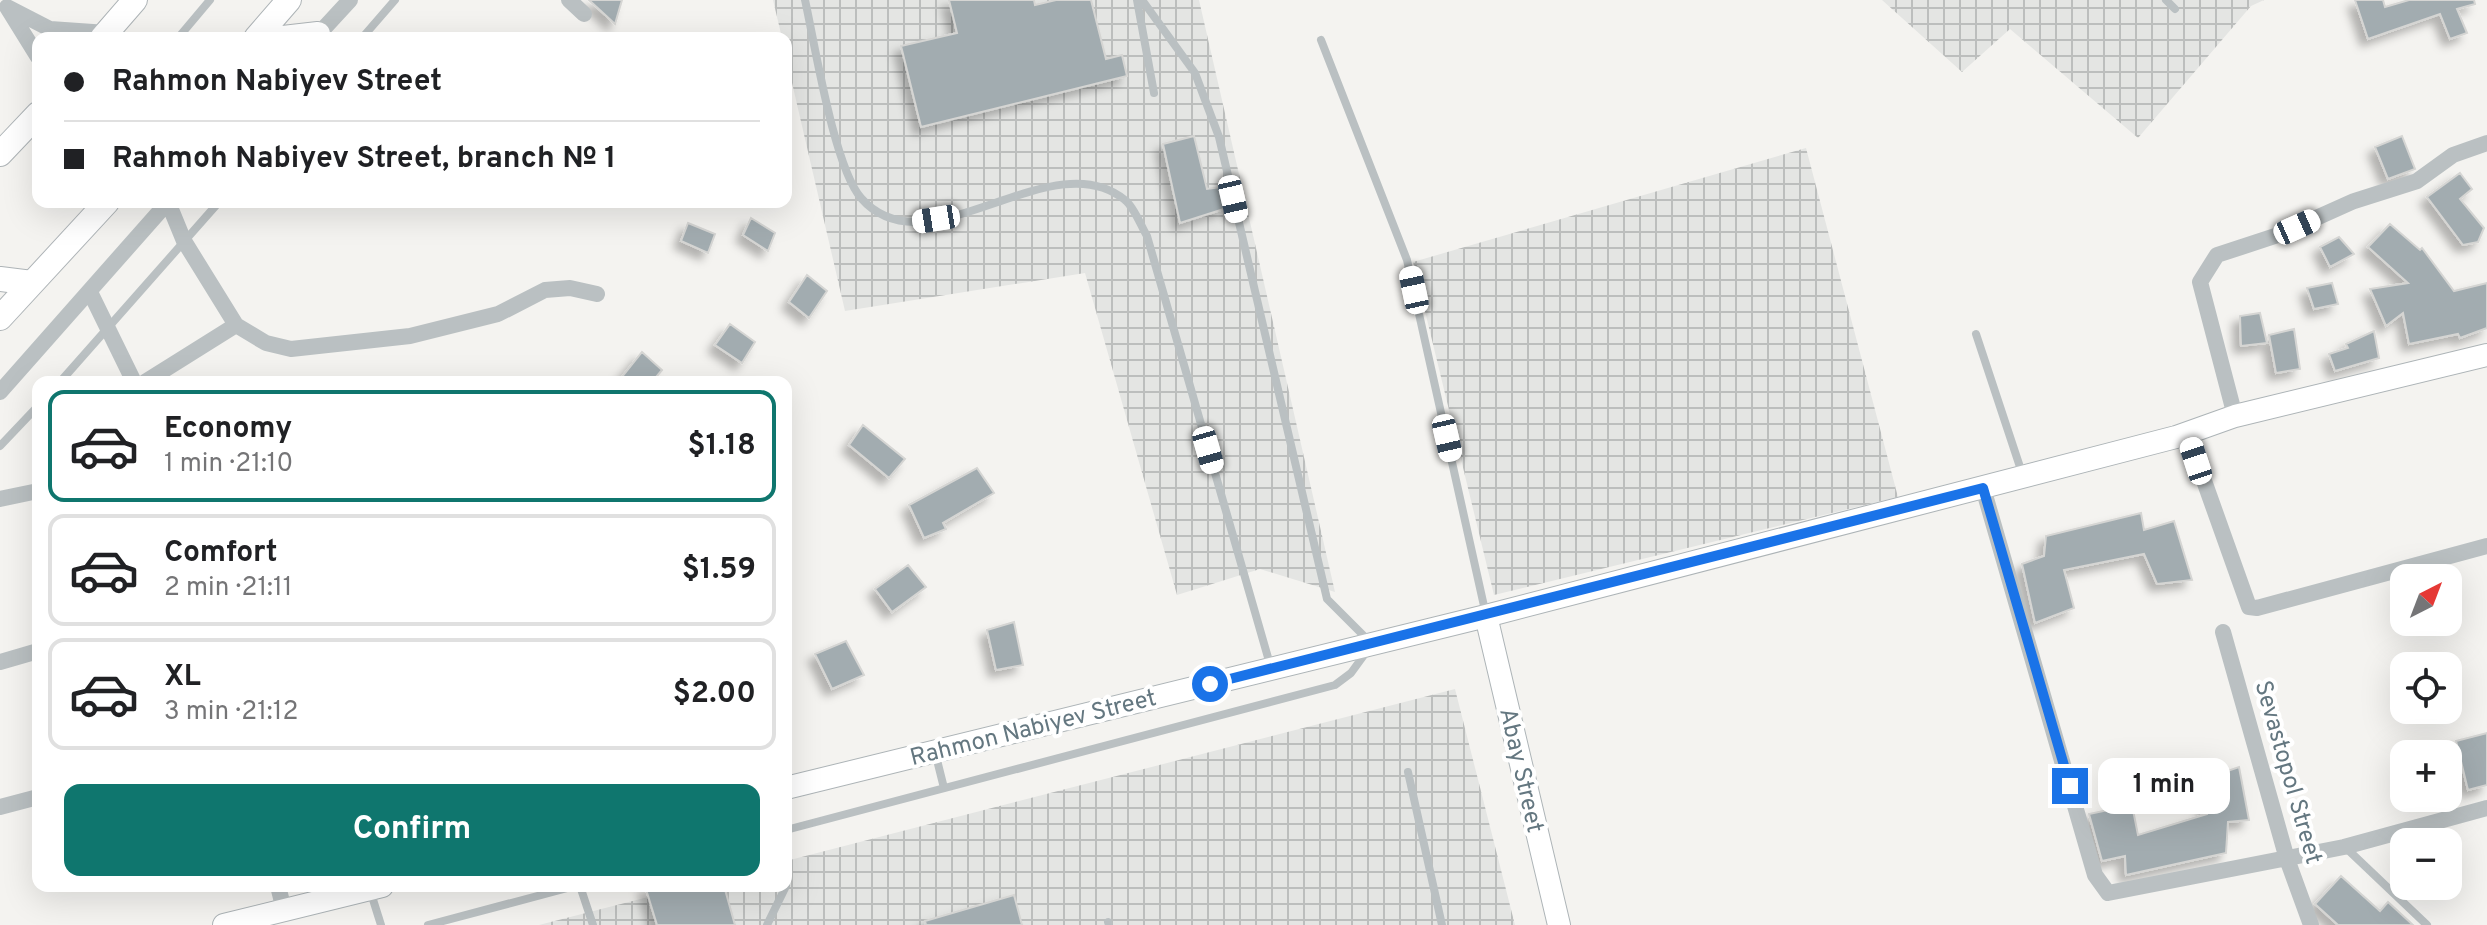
<!DOCTYPE html>
<html lang="en">
<head>
<meta charset="utf-8">
<style>
  :root { --surface:#fff; --page:#f2f2f2; --text:#202124; --muted:#757577; --line:#e0e0e0; --accent:#0f766e }
  body { margin:0; font-family:Overpass,sans-serif; background:var(--page); color:var(--text); height:100vh; display:flex; flex-direction:column; font-size:30px; white-space:nowrap }
  * { box-sizing:border-box; margin:0 }
  p { font-size:26px; color:var(--muted) }
  .icon { flex:none; width:44px; height:44px; fill:none; stroke:currentColor; stroke-width:2; stroke-linecap:round; stroke-linejoin:round }
  .map { position:relative; flex:1; overflow:hidden }
  .sheet { position:absolute; left:32px; top:376px; width:760px; height:516px; display:flex; flex-direction:column; background:var(--surface); border-radius:16px; box-shadow:0 8px 32px #0002 }
  .sheet>* { flex:none }
  .hud { position:absolute; left:32px; top:32px; width:760px; height:176px; border-radius:16px; box-shadow:0 8px 32px #0002; display:grid; align-content:center; height:176px; padding:0 32px; background:var(--surface) }
  .needle { width:52px; rotate:42deg }
  .fabs { position:absolute; left:2390px; top:564px; display:grid; gap:16px }
  .fabs a { display:grid; place-items:center; width:72px; height:72px; border-radius:16px; background:var(--surface); box-shadow:0 8px 32px #0002; font-size:40px }
  .end { position:absolute; width:36px; height:36px; margin:-18px; border:10px solid #1a73e8; background:#fff; box-shadow:0 0 0 4px #fff }
  .from { border-radius:50% }
  .bubble { position:absolute; height:56px; border-radius:16px; background:var(--surface); box-shadow:0 8px 32px #0002; font-size:26px; font-weight:700; line-height:56px; text-align:center }
  .car { position:absolute; width:24px; height:48px; margin:-24px -12px; border-radius:10px; box-shadow:0 0 6px 2px #0007; background:linear-gradient(#fff 24%,#345 0 40%,#fff 0 76%,#345 0 86%,#fff 0) }
  .hud b { display:flex; align-items:center; gap:28px; height:76px; font-size:30px }
  .hud b+b { border-top:2px solid var(--line) }
  .hud i { width:20px; height:20px; background:var(--text) }
  ul { padding:14px 0 0; list-style:none }
  li { display:flex; align-items:center; gap:24px; height:112px; margin:0 16px 12px; padding:0 16px; border:4px solid var(--line); border-radius:16px }
  li div { flex:1 }
  li b { display:block; font-size:30px }
  li em { font-style:normal; font-weight:700 }
  li.on { border-color:var(--accent) }
  li>.icon { width:72px; height:72px; stroke-width:1.5 }
  .cta { display:flex; gap:16px; margin-top:auto; padding:16px 32px }
  .cta a { flex:1; height:92px; border-radius:16px; background:var(--accent); color:#fff; font-size:32px; font-weight:700; line-height:92px; text-align:center }
  .map>svg:first-child { display:block }
</style>
</head>
<body>
<div class="map">
<svg width="2487" height="925" viewBox="0 0 2487 925">
  <defs>
    <pattern id="industrial-grid" width="8" height="8" patternUnits="userSpaceOnUse" patternTransform="scale(2)"><rect width="8" height="8" fill="#e4e5e3"/><path d="M0 4h8M4 0v8" fill="none" stroke="#bcbebd"/></pattern>
    <filter id="shadow"><feDropShadow dx="-7" dy="7" stdDeviation="4" flood-color="#0004"/></filter>
  </defs>
  <rect width="100%" height="100%" fill="#f4f3f0"/>
  <path fill="url(#industrial-grid)" d="M773 0H1199L1335 592 1260 569 1177 595 1085 273 845 311 786 57V38H782Z
    M1882 0H2264L2251 6 2138 138 2010 29 1962 72Z
    M1806 148 1898 497 1494 595 1413 262Z
    M1455 689 1515 925H539L691 886H786V861Z"/>
  <path fill="#a2acb0" stroke="#d5d5d3" stroke-width="2" filter="url(#shadow)" d="M589 0H622L615 24Z
    M949 0H1034L1035 5 1056 0H1091L1106 59 1122 55 1127 76 921 127 901 46 957 33Z
    M2355 0H2383L2385 7 2409 0H2474L2475 4 2457 9 2467 33 2450 39 2440 14 2368 39Z
    M1194 136 1207 189 1221 187 1227 208 1180 223 1163 144Z
    M2402 136 2415 169 2388 179 2375 147Z
    M2460 173 2472 189 2460 199 2484 228 2478 242 2463 245 2427 197Z
    M751 218 775 233 768 251 743 235Z
    M688 223 715 234 708 253 681 241Z
    M2390 224 2420 250 2422 248 2454 291 2487 283V328L2460 338 2458 334 2409 344 2403 313 2386 326 2370 289 2408 283 2368 247Z
    M2339 237 2354 254 2330 267 2320 247Z
    M807 275 827 291 809 318 789 302Z
    M2332 283 2338 304 2314 309 2307 288Z
    M2260 313 2267 343 2241 346 2240 316Z
    M730 324 755 342 742 363 715 345Z
    M2294 329 2300 369 2276 373 2269 335Z
    M2374 331 2379 358 2335 371 2329 354 2348 348 2346 344Z
    M642 352 662 370 652 382H618Z
    M863 425 905 459 889 478 849 445Z
    M977 468 994 493 943 523 946 529 924 538 909 505Z
    M2141 513 2144 530 2174 521 2192 580 2157 584 2144 554 2064 570 2074 608 2035 623 2022 564 2044 556 2046 536Z
    M908 565 926 587 892 612 875 589Z
    M1014 622 1023 665 996 670 987 630Z
    M846 641 864 675 832 689 815 654Z
    M2487 733V785L2468 790 2456 741Z
    M2239 767 2249 820 2228 822 2226 853 2126 875 2125 856 2102 861 2089 814 2132 805 2138 835 2207 814 2201 780Z
    M2341 876 2380 911 2388 902 2413 925H2338L2315 904Z
    M645 886H724L735 925H657Z
    M1014 895 1022 925H926L925 921Z"/>
  <g fill="none" stroke-linecap="round" stroke-linejoin="round">
    <g stroke="#adb4b7" stroke-width="24">
      <path id="secondary" d="M1486 616 1559 925
        M786 788 1486 616 2176 437 2235 416 2487 355
        M224 925 382 886"/>
    </g>
    <g stroke="#aeb4b7" stroke-width="26">
      <path id="primary" d="M102 38 135 0
        M256 38 289 0
        M283 38 318 34
        M0 154 38 114
        M0 279 32 283
        M0 318 107 202"/>
    </g>
    <path stroke="#bac0c2" stroke-width="8" d="M805 0C815 45 834 167 861 198 927 274 1051 139 1125 200 1134 207 1141 226 1147 236L1271 668
      M1137 0 1154 93
      M1142 0 1195 73 1219 137 1327 599 1368 640
      M2166 0 2175 9
      M178 38 210 0
      M362 38 395 0
      M1321 40 1407 260 1486 615
      M1976 334 2022 473
      M60 382 219 202
      M0 446 38 406
      M935 752 944 788
      M1408 772 1442 925
      M786 830 1335 685 1351 673 1367 651
      M2345 847 2427 925
      M786 855V885
      M580 886 593 925
      M370 890 381 925
      M1108 922 1109 925
      M428 925 575 886
      M767 925 786 886"/>
    <path stroke="#bac0c2" stroke-width="16" d="M569 0 584 14
      M7 7 50 29 107 33
      M7 7 38 57
      M315 38 350 0
      M168 202 184 241 236 325 266 343 291 349 410 336 498 314 545 290 570 288 597 294
      M90 292 134 382
      M145 382 236 325
      M0 392 168 202
      M2235 416 2200 282 2217 255 2278 235 2354 201 2417 181 2453 155 2487 143
      M2187 433 2249 607 2257 608 2487 546
      M1983 488 2095 875 2108 893 2344 847 2487 808
      M0 499 38 491
      M2223 632 2287 859 2311 925
      M0 662 38 651
      M0 807 38 797
      M278 886 284 910"/>
    <use href="#secondary" stroke="#fff" stroke-width="22"/>
    <use href="#primary" stroke="#fff" stroke-width="24"/>
  </g>
  <g fill="none" stroke-linecap="round" stroke-linejoin="round">
    <path stroke="#1a73e8" stroke-width="10" d="M1210 684 1983 488 2070 786"/>
  </g>
  <g text-anchor="middle" stroke-width="8" stroke-linejoin="round" paint-order="stroke">
    <g font-size="24" fill="#647780" stroke="#fff">
      <text transform="translate(1033 727) rotate(-14)" y="8">Rahmon Nabiyev Street</text>
      <text transform="translate(1522 770) rotate(77)" y="8">Abay Street</text>
      <text transform="translate(2289 772) rotate(74)" y="8">Sevastopol Street</text>
    </g>
  </g>
</svg>
<div class="fabs">
<a><svg class="needle" viewBox="-14 -14 28 28"><path d="M0-13l5 13h-10z" fill="#e53935"/><path d="M0 13l5-13h-10z" fill="#757577"/></svg></a>
<a><svg class="icon" aria-label="locate" viewBox="0 0 24 24"><circle cx="12" cy="12" r="6"/><path d="M12 2v4M12 18v4M2 12h4M18 12h4"/></svg></a>
<a>+</a>
<a>−</a>
</div>
<i class="end from" style="left:1210px;top:684px"></i>
<i class="end" style="left:2070px;top:786px"></i>
<div class="bubble" style="left:2098px;top:758px;width:132px">1 min</div>
<i class="car" style="left:1233px;top:199px;rotate:167deg"></i>
<i class="car" style="left:936px;top:219px;rotate:261deg"></i>
<i class="car" style="left:2297px;top:227px;rotate:66deg"></i>
<i class="car" style="left:1414px;top:290px;rotate:348deg"></i>
<i class="car" style="left:1447px;top:438px;rotate:167deg"></i>
<i class="car" style="left:1208px;top:450px;rotate:164deg"></i>
<i class="car" style="left:2196px;top:461px;rotate:342deg"></i>
<div class="hud">
<b><i class="from"></i>Rahmon Nabiyev Street</b>
<b><i></i>Rahmoh Nabiyev Street, branch № 1</b>
</div>
<section class="sheet">
<ul>
<li class="on"><svg class="icon" aria-label="car" viewBox="0 0 24 24"><path d="M5 17H2v-5l4-1 3-4h7l3 4 3 1v5h-3M9 17h6M6 11h13"/><circle cx="7" cy="17" r="2"/><circle cx="17" cy="17" r="2"/></svg><div><b>Economy</b><p>1 min · 21:10</p></div><em>$1.18</em></li>
<li><svg class="icon" aria-label="car" viewBox="0 0 24 24"><path d="M5 17H2v-5l4-1 3-4h7l3 4 3 1v5h-3M9 17h6M6 11h13"/><circle cx="7" cy="17" r="2"/><circle cx="17" cy="17" r="2"/></svg><div><b>Comfort</b><p>2 min · 21:11</p></div><em>$1.59</em></li>
<li><svg class="icon" aria-label="car" viewBox="0 0 24 24"><path d="M5 17H2v-5l4-1 3-4h7l3 4 3 1v5h-3M9 17h6M6 11h13"/><circle cx="7" cy="17" r="2"/><circle cx="17" cy="17" r="2"/></svg><div><b>XL</b><p>3 min · 21:12</p></div><em>$2.00</em></li>
</ul>
<div class="cta"><a>Confirm</a></div>
</section>
</div>
</body>
</html>
